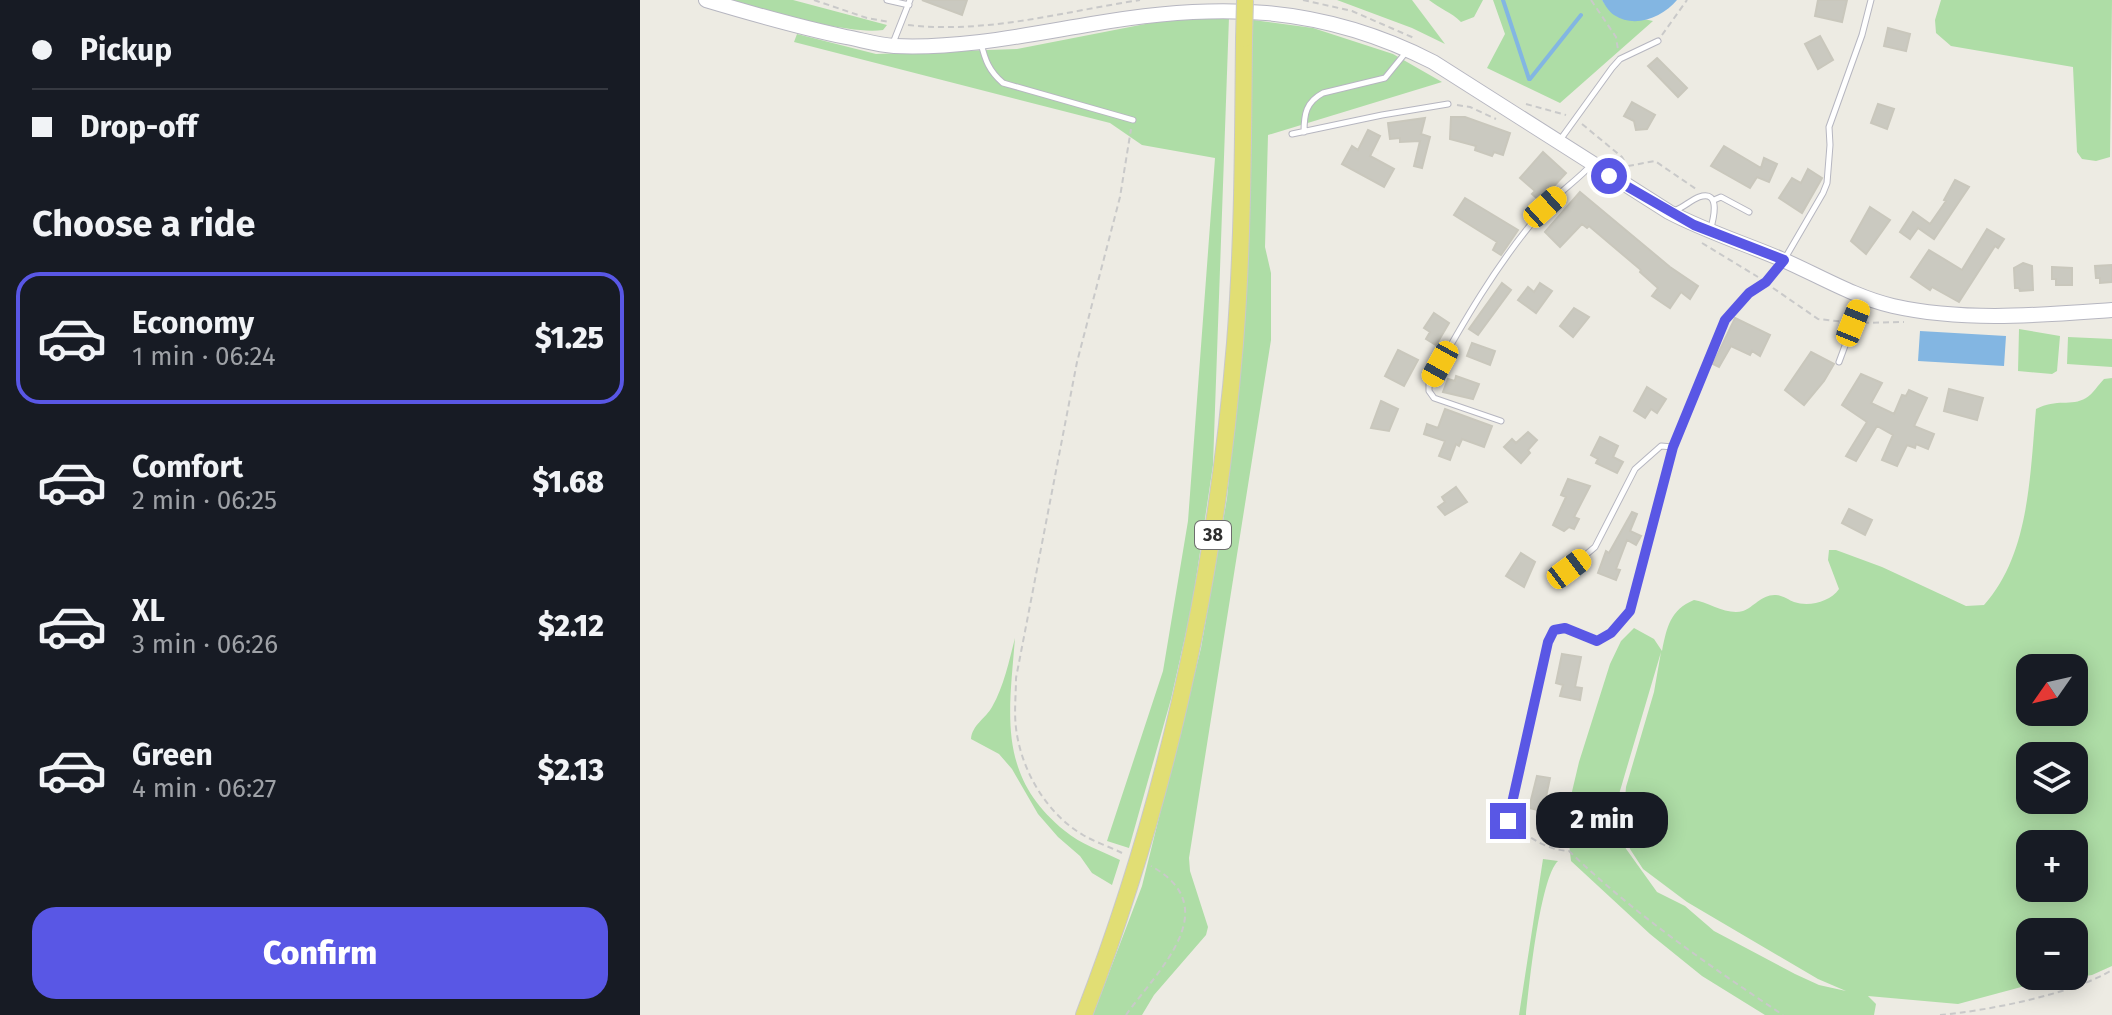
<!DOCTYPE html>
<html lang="en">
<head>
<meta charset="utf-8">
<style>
  :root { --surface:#171b24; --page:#20242c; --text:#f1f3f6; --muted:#9ea1a6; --line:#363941; --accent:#5957e5 }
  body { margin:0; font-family:"Fira Sans",sans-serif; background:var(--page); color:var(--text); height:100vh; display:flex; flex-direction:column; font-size:30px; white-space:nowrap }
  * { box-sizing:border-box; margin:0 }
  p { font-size:26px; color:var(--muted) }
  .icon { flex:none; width:44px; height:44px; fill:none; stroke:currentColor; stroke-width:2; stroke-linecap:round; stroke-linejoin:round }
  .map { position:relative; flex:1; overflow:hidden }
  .sheet { display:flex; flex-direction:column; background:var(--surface); width:640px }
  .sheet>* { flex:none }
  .hud { display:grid; align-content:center; height:176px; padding:0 32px; background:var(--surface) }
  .needle { width:52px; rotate:236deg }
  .buttons { position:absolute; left:1376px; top:654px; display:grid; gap:16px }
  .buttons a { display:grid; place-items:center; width:72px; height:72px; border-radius:16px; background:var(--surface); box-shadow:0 4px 20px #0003; font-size:40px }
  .end { position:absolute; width:36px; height:36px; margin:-18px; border:10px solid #5957e5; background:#fff; box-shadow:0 0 0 4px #fff }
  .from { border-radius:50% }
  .bubble { position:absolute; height:56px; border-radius:24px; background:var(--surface); box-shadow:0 4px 20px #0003; font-size:26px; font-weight:800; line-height:56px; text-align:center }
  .car { position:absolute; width:24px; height:48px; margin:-24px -12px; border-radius:10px; box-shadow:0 0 6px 2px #0007; background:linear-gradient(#f5c518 24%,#345 0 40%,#f5c518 0 76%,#345 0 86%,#f5c518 0) }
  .hud b { display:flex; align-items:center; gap:28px; height:76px; font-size:30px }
  .hud b+b { border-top:2px solid var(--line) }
  .hud i { width:20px; height:20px; background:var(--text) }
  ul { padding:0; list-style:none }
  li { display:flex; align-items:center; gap:24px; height:132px; margin:0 16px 12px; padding:0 16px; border:4px solid transparent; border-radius:24px }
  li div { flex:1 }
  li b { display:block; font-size:30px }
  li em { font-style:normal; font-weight:800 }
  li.selected { border-color:var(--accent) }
  li>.icon { width:72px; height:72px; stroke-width:1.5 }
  h2 { padding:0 32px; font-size:36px; line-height:96px }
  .cta { display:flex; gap:16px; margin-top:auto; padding:16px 32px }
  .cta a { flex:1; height:92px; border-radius:24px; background:var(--accent); color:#fff; font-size:32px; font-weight:800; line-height:92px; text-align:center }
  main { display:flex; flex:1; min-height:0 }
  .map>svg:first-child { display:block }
</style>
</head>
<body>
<main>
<section class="sheet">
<div class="hud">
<b><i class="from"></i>Pickup</b>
<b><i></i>Drop-off</b>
</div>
<h2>Choose a ride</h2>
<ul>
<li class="selected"><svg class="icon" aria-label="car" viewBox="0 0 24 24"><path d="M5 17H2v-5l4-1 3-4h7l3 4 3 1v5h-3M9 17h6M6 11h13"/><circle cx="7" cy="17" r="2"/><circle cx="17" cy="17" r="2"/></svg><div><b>Economy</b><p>1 min · 06:24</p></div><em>$1.25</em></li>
<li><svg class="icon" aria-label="car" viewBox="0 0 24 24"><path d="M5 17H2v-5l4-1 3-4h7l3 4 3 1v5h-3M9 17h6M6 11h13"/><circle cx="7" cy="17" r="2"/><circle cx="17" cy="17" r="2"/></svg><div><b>Comfort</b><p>2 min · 06:25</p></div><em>$1.68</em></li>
<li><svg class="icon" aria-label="car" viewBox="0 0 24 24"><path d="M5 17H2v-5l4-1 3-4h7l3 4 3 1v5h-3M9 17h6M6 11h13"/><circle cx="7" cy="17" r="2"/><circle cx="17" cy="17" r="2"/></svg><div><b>XL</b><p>3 min · 06:26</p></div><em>$2.12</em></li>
<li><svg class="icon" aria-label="car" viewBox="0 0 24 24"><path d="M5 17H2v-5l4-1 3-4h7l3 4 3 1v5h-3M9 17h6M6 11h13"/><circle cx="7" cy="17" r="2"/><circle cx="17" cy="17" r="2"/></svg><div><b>Green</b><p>4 min · 06:27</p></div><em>$2.13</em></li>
</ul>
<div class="cta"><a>Confirm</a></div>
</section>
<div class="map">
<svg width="1472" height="1015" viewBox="0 0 1472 1015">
  <rect width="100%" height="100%" fill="#edebe3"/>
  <path fill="#aedda6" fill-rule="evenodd" d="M88 0H153L247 25 243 30C206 35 126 10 88 0Z
    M697 0H772L805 44 772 28Z
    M789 0H843L834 17 821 22C811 12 800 9 789 0Z
    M853 0H962C980 27 988 15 1013 21L920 103 847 68 865 34Z
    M1301 0H1472L1470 157 1456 161 1442 159 1437 152 1433 67 1311 46 1296 33 1295 20Z
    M589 17 573 465 552 606 531 699 489 848 467 841 523 671 548 521 575 158 502 145 470 123 154 42 157 34 236 54 377 49 531 19Z
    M613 20 673 28 753 54 802 82 628 135 625 247 631 273V340L549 858 550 871 568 927 566 935 514 995 502 1015H453L502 886 561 648 587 498 601 348Z
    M1379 329 1420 336 1417 371 1412 374 1378 371Z
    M1428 337 1472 339V367L1427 364Z
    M1472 378V966L1452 975 1385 986 1318 1004 1228 996 1236 1004 1234 1015H1125L1062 976 1010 934 931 861 926 817 939 762 970 664 981 641 994 628 1014 639 1022 651C1027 627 1030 610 1054 600 1068 602 1088 616 1103 611 1114 607 1122 594 1136 595 1142 595 1149 600 1154 602 1169 607 1190 602 1199 589L1188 560 1189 550H1196L1242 567 1326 606 1344 605C1390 554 1390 473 1396 409 1417 398 1431 407 1446 398 1453 394 1458 385 1464 379ZM1021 652 1014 692 986 787 983 822 990 849 1003 869 1047 902 1178 979 1206 991 1179 985 1155 974 1074 931 1045 906 1017 892 979 839 977 801ZM1390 668H1434V712H1390ZM1390 756H1434V800H1390ZM1390 844H1434V888H1390ZM1390 932H1434V976H1390Z
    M375 638C369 715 357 776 425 831 440 844 462 851 480 860L472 885 452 873 440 856 418 837 398 814 372 769 359 754 331 739C332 725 346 718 352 707 364 686 369 661 375 638Z
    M903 859 918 861C900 878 889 986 886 1015H879Z"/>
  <path fill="#83b6e2" d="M962 0H1037C1023 17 995 29 974 15 969 12 965 5 962 0Z
    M1280 331 1366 336 1364 366 1278 361Z"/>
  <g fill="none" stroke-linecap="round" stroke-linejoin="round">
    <path stroke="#83b6e2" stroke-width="4" d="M863 0 889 79
      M890 79 941 15"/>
  </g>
  <path fill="#cac9c0" stroke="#c9c7bc" stroke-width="2" d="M282 0H327L322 15Z
    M1178 0H1207L1202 22 1175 16Z
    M1248 28 1270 34 1266 51 1244 46Z
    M1180 36 1193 60 1178 69 1165 44Z
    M1017 58 1047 88 1038 97 1008 66Z
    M992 102 1015 115 1007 129 996 130 994 121 984 116Z
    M1238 104 1254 109 1247 129 1231 123Z
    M811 117H825L870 133 863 155 854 152 852 156 835 150 836 146 810 139Z
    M785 118 781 134 790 137 782 168 774 166 780 141 760 142V138L750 139 748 123Z
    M728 130 740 136 730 156 754 169 744 187 702 164 712 146 718 150Z
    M1084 146 1121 168 1124 158 1137 164 1129 182 1117 177 1110 188 1071 166Z
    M903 152 926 173 900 201 892 194 895 191 880 178Z
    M1168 169 1182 178 1162 213 1139 198 1152 178 1161 183Z
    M1315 180 1329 187 1294 239 1278 228 1270 239 1260 232 1273 212 1290 224 1306 201 1304 200Z
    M940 192 1030 267 1058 286 1050 299 1041 292 1030 308 1012 296 1018 288 1000 272 1001 270 949 226 947 228 942 224 920 247 905 232Z
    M825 198 878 230 861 255 853 250 857 242 814 215Z
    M1230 207 1250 220 1226 254 1211 241Z
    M1347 229 1364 239 1358 248 1355 246 1319 302 1292 287 1290 290 1271 277 1289 250 1322 270Z
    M1383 263 1392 266 1393 290 1380 291 1379 288H1375L1374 268Z
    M1472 265V282L1460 283V278H1456L1455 266Z
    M1412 267 1432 268V285H1416V279H1412Z
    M862 283 871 290 838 335 829 329Z
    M900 283 912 291 896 313 878 300 888 287 894 292Z
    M934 308 949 317 933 337 920 326Z
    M794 313 809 323 796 345 786 339 790 332 784 328Z
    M1095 318 1130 335 1120 356 1112 351 1110 355 1091 346 1079 367 1073 364Z
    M832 343 855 351 850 365 827 356Z
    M758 350 778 360 764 386 745 376Z
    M1171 352 1194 364 1184 381 1164 405 1145 390Z
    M1221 374 1242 383 1231 403 1254 414 1262 395 1266 396 1269 390 1287 398 1274 426 1294 434 1288 449 1276 444 1275 448 1267 445 1257 466 1242 460 1253 435 1237 426 1216 461 1206 456 1227 422 1202 405Z
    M816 376 839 384 833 399 803 392 808 379 815 381Z
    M1007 387 1026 399 1017 413 1011 409 1005 418 994 411Z
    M1309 389 1343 398 1337 420 1304 411Z
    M741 401 758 409 749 431 731 428Z
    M805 409 852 426 844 447 822 439 819 446 816 444 810 460 799 456 805 441 784 434 787 424 798 428Z
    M888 432 897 440 888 450 890 453 881 463 864 447 872 439 876 443Z
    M960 437 978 446 973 457 983 462 977 473 956 463 958 459 951 455Z
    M928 479 950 486 934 517 939 519 934 529 929 527 924 531 913 525 926 497 921 495Z
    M816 487 827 502 805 515 798 507 805 502 802 497Z
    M1209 509 1232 520 1225 535 1202 523Z
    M992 512 997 514 990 531 1001 536 996 545 987 540 976 569 980 570 976 580 958 573 966 551 969 553Z
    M881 553 895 562 884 587 866 576Z
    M922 654 941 657 935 687 942 688 940 700 920 696 923 685 916 683Z
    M897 776 910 778 903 811 889 808Z"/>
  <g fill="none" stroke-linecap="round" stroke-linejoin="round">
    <g stroke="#b6b6c0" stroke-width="7">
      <path id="lane" d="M247 0 269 5
        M253 43 270 0
        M341 43C345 60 349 71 363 83L493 120
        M664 132C664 114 666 102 683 93L745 78 767 51
        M652 134 742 115 808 104
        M920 140 972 68 980 59 1018 41
        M1074 200 1081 197 1109 212
        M1036 210C1044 207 1051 200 1059 197 1082 189 1073 221 1070 231
        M1199 362 1223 297
        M861 421 794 398 789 391V384C822 324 857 263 902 211 917 193 937 181 952 164
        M929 569 955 547 995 469 1021 446 1033 447
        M868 821 908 642 914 630 925 628 957 641 971 633 990 611 1033 447 1085 320 1109 293 1126 282 1144 260 1183 193 1187 183 1190 145 1189 127 1222 35 1231 0"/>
    </g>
    <g stroke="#b6b6c0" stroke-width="16">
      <path id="secondary" d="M66 0C113 14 158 27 206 37 222 40 238 45 254 46 321 49 386 35 452 24 575 2 680 4 793 62L1029 212C1065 231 1103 243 1141 259 1178 275 1214 297 1253 306 1324 322 1401 315 1472 310"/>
    </g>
    <g stroke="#c9c9c9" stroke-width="18">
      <path id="primary" d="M444 1015C528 798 576 574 595 343 603 242 603 140 604 39"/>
    </g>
    <path stroke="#c9c9c9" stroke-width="2" stroke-dasharray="6 4" stroke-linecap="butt" d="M174 0 227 18 250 22
      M663 0 712 11 774 38
      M951 0 976 37 978 50
      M268 25C347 34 422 12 500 0
      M1022 35 1047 0
      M886 104 926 115
      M817 105 830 107 856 119
      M942 124 982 157 989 169
      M988 166 1015 161 1056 189
      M1062 243 1118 277
      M1133 288 1178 319 1205 322
      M1223 323 1264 322
      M875 826C891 839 908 850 929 851 993 913 1068 965 1143 1015
      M482 853C470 847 455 842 443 835 406 813 381 770 376 728 374 712 376 694 376 678L437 362 480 197 491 129
      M486 1015C517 971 587 908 511 866
      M1300 1015C1346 1011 1433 994 1472 970"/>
    <use href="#lane" stroke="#fff" stroke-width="5"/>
    <use href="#secondary" stroke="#fff" stroke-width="14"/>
    <use href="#primary" stroke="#e1de74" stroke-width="16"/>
    <g stroke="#c9c9c9" stroke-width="18" stroke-linecap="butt">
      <path id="primary-bridge" d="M604 39 605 0"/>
    </g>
    <use href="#primary-bridge" stroke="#e1de74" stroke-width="16"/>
  </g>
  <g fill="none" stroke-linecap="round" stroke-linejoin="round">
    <path stroke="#5957e5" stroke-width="10" d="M868 821 908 642 914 630 925 628 957 641 971 633 990 611 1033 447 1085 320 1109 293 1126 282 1144 260 1054 225 969 176"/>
  </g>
  <g text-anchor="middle" stroke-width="6" stroke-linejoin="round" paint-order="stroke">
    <rect fill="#fff" stroke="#6d6d6d" stroke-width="2" x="555" y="521" width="36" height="28" rx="6"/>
    <g font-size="18" font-weight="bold" fill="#2e2e2e">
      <text x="573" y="541">38</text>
    </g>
  </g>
</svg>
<div class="buttons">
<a><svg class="needle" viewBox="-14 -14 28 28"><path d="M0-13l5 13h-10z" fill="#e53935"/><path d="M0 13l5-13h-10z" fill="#9ea1a6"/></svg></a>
<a><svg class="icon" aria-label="layers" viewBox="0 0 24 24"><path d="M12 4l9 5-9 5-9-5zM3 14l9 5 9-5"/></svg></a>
<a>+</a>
<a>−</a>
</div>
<i class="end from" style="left:969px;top:176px"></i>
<i class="end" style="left:868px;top:821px"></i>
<div class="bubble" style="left:896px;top:792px;width:132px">2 min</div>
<i class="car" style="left:905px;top:207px;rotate:48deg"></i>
<i class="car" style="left:1213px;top:323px;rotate:22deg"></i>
<i class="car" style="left:800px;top:364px;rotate:209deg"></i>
<i class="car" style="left:929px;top:569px;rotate:53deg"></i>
</div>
</main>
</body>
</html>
